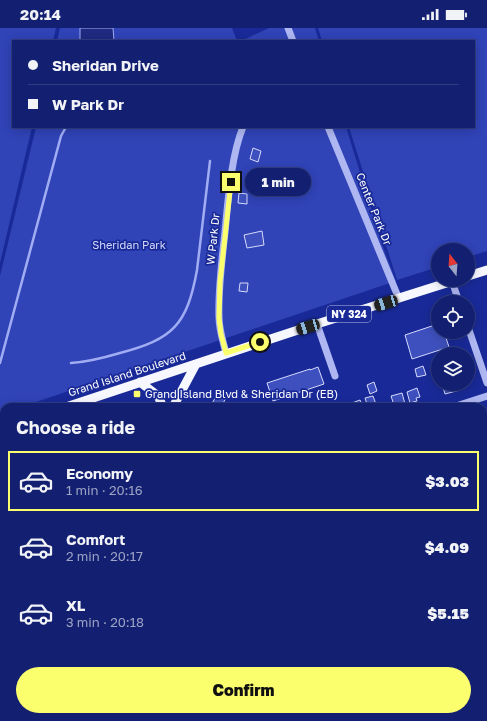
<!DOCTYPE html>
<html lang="en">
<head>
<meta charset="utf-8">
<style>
  :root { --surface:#132072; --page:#202d7a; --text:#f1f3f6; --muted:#9da3c4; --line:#323e84; --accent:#fcff6d }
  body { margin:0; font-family:"Golos Text",sans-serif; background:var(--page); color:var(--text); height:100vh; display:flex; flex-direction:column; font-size:15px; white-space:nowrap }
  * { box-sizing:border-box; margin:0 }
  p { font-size:13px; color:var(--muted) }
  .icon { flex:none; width:22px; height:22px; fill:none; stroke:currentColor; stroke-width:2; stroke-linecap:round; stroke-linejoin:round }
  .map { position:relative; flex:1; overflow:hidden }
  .drawer { position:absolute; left:0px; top:375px; width:487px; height:318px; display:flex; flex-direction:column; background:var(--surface); border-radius:12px 12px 0 0; box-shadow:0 2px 10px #0003,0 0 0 1px var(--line) }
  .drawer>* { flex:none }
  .hud { position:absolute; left:12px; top:12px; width:463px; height:88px; border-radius:0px; box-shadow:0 2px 10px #0003,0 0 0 1px var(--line); display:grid; align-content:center; height:88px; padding:0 16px; background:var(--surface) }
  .needle { width:26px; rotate:343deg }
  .controls { position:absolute; left:431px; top:215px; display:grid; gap:8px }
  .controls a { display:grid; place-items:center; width:44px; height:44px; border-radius:50%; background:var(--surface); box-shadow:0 2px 10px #0003,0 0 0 1px var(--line); font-size:20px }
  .end { position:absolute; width:18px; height:18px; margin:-9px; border:5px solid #fcff6d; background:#111; box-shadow:0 0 0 2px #111 }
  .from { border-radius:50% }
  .bubble { position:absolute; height:28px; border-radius:14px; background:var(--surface); box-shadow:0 2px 10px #0003,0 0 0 1px var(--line); font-size:13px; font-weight:800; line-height:28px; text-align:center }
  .car { position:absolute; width:12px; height:24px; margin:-12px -6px; border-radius:5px; box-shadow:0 0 3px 1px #0007; background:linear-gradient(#222 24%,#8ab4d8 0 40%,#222 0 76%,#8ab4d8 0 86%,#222 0) }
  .hud b { display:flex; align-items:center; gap:14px; height:38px; font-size:15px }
  .hud b+b { border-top:1px solid var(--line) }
  .hud i { width:10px; height:10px; background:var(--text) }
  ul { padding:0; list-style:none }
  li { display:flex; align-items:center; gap:12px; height:60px; margin:0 8px 6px; padding:0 8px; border:2px solid transparent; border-radius:0px }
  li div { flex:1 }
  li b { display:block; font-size:15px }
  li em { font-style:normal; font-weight:800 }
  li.active { border-color:var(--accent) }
  li>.icon { width:36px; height:36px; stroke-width:1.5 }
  h2 { padding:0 16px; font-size:18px; line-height:48px }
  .button { display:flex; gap:8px; margin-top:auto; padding:8px 16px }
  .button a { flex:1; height:46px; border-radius:24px; background:var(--accent); color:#111; font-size:16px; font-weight:800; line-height:46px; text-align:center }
  .status { display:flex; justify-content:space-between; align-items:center; height:28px; padding:0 20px; background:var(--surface); direction:ltr }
  .status svg { height:11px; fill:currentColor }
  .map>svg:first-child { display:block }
</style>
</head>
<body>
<div class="status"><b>20:14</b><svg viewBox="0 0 49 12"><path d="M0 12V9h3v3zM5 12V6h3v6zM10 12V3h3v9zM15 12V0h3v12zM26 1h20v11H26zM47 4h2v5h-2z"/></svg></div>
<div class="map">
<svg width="487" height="693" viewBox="0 0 487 693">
  <rect width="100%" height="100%" fill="#192a98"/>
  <path fill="#3043b7" d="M0 0H56L53 13H13V99H32L0 235Z
    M60 0H232L237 13H57Z
    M269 0H315L319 13H241Z
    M318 0H487V223L468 229V222H438V239L397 252 349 99H474V13H322Z
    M36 99H346L383 219 396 253 21 379H4V385L0 386V248Z"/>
  <path fill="#1f2a80" stroke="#a0adf3" d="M80 0H113L114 13H80Z"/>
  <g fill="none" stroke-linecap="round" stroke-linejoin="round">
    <path stroke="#a0adf3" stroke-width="2.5" d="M0 335 61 108 66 99
      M71 335C88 334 103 330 120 325 173 311 187 297 197 242L210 133"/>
  </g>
  <path fill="#3e50bd" stroke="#d5dafc" d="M253 120 261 123 258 134 250 131Z
    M239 165 247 166V176L238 175Z
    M262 203 264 217 247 220 244 207Z
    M240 255H248L247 264 239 263Z
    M438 296V304H444L449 319 412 331 405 307Z
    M423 338 426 347 417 349 415 341Z
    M318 339 324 356 273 373 267 355 310 341V342Z
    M374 354 377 363 370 366 367 357Z
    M442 356H458L460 362 445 366Z
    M417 360 420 369 416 370 417 373 410 375 407 364Z
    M219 363 227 368 221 379H210Z
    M402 365 405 376 400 378 399 376 394 377 391 368Z
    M373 368 377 379H368L365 370Z
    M360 372 363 379H354L352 375Z
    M487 449V460L483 461V450Z
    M0 492H4V506H0Z
    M0 583 4 586V616L0 624Z
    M102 689H116L117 693H103Z
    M123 689H136L138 693H132L131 692 124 693Z
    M255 689H265L266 693H248L247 692Z
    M268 689H281L282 691 280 693H269Z
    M393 689H400L401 693H389L388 690Z
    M446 689H460L461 693H447Z"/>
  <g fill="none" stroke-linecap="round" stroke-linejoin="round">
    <path stroke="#aeb7f1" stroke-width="7" d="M288 0 293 13
      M328 99 399 271
      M452 253 459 274
      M317 296 335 348
      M468 299 487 355
      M226 325C223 313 219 302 219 289 218 261 222 232 225 204 228 173 231 128 243 99
      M453 379 487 368
      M0 428 4 440
      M483 478 487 477
      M0 527H4
      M483 594 487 592
      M0 674 4 676
      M32 693 42 689
      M187 693 199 689"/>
    <path stroke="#f7f8ff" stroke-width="9" d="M468 248 487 242
      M140 354 158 368 163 379
      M66 379 298 302 456 252
      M173 379 196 336
      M0 401 4 399
      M3 693 5 689"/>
  </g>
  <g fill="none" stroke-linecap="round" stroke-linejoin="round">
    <path stroke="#fcff6d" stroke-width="5" d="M231 154 220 254 219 290 221 306 226 325 260 314"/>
  </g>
  <rect fill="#fcff6d" stroke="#192a98" stroke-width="1.5" x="133" y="362" width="8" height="8" rx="2"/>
  <g text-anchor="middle" stroke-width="3.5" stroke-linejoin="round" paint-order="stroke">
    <rect fill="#192a98" stroke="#babfe0" stroke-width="1" x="327" y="278" width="44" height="16" rx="3"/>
    <g font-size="10" font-weight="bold" fill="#fff">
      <text x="349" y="290">NY 324</text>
    </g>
    <g font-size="11" fill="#fff" stroke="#192a98">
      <text transform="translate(374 181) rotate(68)" y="4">Center Park Dr</text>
      <text transform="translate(213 211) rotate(-84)" y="4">W Park Dr</text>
      <text transform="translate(127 346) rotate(-18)" y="4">Grand Island Boulevard</text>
    </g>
    <g font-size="11" fill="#d5dafc" stroke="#192a98">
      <text x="129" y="221">Sheridan Park</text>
    </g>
    <g font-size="11" fill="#fff" stroke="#192a98" text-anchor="start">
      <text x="145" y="370">Grand Island Blvd &amp; Sheridan Dr (EB)</text>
    </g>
  </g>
</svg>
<div class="controls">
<a><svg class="needle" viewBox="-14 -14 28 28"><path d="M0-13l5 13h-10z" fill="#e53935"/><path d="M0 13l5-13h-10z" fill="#9da3c4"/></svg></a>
<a><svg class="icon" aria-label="locate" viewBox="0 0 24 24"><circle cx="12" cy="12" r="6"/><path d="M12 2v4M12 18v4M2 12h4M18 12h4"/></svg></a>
<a><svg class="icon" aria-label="layers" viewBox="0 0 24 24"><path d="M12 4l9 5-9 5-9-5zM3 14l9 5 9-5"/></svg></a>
</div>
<i class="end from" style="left:260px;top:314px"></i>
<i class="end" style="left:231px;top:154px"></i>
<div class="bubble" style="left:245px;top:140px;width:66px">1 min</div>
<i class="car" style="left:386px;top:275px;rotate:253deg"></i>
<i class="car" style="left:308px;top:299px;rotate:253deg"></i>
<div class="hud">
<b><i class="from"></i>Sheridan Drive</b>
<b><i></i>W Park Dr</b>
</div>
<section class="drawer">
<h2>Choose a ride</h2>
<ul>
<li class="active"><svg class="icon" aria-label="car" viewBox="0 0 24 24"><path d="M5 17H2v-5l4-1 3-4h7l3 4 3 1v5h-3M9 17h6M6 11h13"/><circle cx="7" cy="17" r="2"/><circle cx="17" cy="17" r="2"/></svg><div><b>Economy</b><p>1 min · 20:16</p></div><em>$3.03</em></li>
<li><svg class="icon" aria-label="car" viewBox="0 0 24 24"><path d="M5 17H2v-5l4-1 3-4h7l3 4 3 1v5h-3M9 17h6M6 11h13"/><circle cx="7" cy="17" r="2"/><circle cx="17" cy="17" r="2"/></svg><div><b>Comfort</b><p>2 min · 20:17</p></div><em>$4.09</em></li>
<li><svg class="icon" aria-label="car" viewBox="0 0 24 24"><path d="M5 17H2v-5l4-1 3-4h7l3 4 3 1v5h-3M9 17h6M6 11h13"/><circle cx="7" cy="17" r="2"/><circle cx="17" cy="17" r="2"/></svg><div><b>XL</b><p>3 min · 20:18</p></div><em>$5.15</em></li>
</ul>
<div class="button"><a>Confirm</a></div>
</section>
</div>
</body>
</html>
